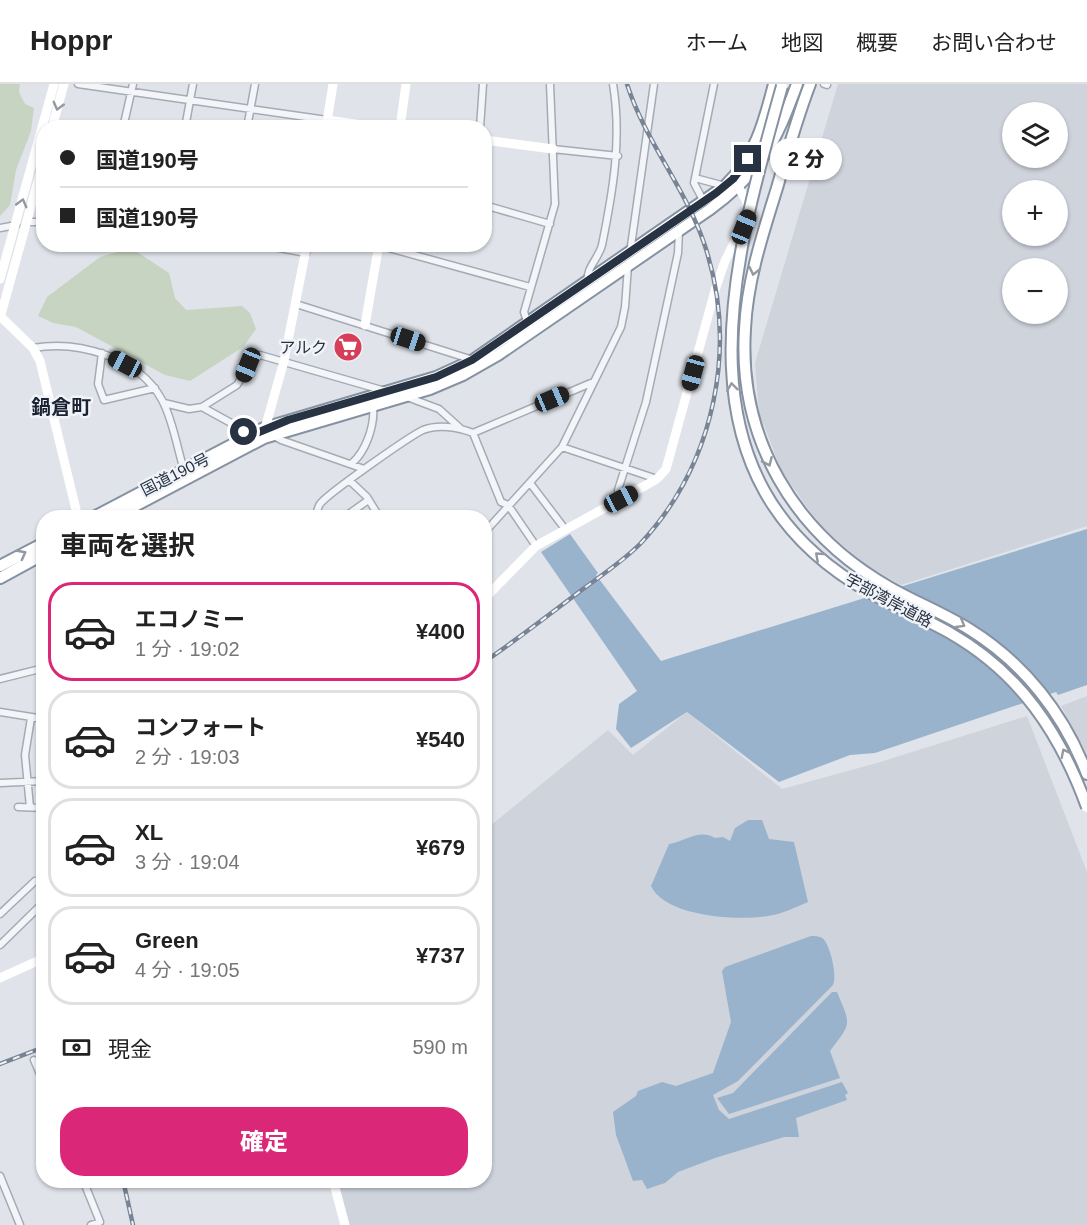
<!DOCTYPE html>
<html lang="ja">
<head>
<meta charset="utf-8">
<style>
  :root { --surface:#fff; --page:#f6f6f6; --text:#222; --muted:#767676; --line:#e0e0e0; --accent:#db2777 }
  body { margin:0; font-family:Arial,"Noto Sans JP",sans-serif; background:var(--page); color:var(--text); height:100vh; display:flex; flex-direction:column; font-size:22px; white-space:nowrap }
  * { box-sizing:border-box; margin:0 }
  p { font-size:20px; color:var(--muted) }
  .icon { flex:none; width:33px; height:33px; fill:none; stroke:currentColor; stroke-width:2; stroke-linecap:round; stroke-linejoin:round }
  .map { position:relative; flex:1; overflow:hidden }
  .details { position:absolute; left:36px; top:426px; width:456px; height:678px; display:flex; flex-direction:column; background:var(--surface); border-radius:24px; box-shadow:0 2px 4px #0004 }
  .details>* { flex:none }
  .top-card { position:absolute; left:36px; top:36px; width:456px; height:132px; border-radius:24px; box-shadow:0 2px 4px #0004; display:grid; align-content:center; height:132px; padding:0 24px; background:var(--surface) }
  .controls { position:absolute; left:1002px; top:18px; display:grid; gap:12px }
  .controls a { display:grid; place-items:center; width:66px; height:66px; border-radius:50%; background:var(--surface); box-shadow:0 2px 4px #0004; font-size:30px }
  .end { position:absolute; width:27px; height:27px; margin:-14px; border:8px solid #273243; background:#fff; box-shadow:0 0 0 3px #fff }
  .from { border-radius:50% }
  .bubble { position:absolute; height:42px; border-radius:21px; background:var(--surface); box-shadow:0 2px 4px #0004; font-size:20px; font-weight:800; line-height:42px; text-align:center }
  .car { position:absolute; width:18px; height:36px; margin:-18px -9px; border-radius:8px; box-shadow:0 0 4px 2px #0007; background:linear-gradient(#222 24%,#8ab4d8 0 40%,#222 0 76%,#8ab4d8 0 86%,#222 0) }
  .top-card b { display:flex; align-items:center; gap:21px; height:57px; font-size:22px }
  .top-card b+b { border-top:2px solid var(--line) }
  .top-card i { width:15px; height:15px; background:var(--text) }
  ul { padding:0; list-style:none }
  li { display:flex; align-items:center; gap:18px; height:99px; margin:0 12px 9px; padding:0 12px; border:3px solid var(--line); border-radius:24px }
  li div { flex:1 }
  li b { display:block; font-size:22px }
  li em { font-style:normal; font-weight:800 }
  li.selected { border-color:var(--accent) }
  li>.icon { width:54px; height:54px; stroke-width:1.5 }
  h2 { padding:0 24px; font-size:27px; line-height:72px }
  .pay { display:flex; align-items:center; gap:15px; height:66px; padding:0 24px; font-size:22px }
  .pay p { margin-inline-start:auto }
  .primary-button { display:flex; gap:12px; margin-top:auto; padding:12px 24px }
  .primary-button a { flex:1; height:69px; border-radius:24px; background:var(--accent); color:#fff; font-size:24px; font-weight:800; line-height:69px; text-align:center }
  header { display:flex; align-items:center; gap:36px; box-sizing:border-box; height:84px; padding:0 30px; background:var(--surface); border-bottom:2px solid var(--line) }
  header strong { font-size:28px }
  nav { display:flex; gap:33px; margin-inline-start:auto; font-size:21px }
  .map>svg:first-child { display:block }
</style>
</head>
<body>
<header>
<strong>Hoppr</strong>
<nav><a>ホーム</a><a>地図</a><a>概要</a><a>お問い合わせ</a></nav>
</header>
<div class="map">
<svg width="1087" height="1141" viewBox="0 0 1087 1141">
  <rect width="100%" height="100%" fill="#e0e4ea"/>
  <path fill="#ced3dc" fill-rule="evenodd" d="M838 0H1087V442L901 501 866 481 821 443 781 386 759 328 755 279ZM1012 28H1058V74H1012ZM1012 106H1058V152H1012ZM1012 184H1058V230H1012Z
    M1087 612V670L1061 622Z
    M687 628 782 705 877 679 1027 632 1087 788V1141H349L337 1097 484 1096 485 746 608 646 633 671Z"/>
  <path fill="#c6d4c1" d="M0 0H20L19 8 25 20 34 24 31 47 16 86 10 121 0 132Z
    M131 164 169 189 175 214 186 226 242 222 250 229 256 245 243 263 190 297 165 291 76 243 53 239 38 232 47 213 100 173Z"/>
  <path fill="#99b3cc" d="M1087 445V601L1058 611 1056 608 875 669 850 671 779 698 687 628 631 664 616 645 619 620 637 607 541 468 570 450 598 489 596 491 661 577Z
    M748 736H762L769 755 794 758 808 818C796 823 782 830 768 832 739 837 665 833 651 802L669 760C683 758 700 744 715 754L723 753 730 757 735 744Z
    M811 852C816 852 822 852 825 857 831 866 837 891 833 901L738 997 713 1011 719 1026 729 1035 842 998 848 1009 845 1011 847 1016 796 1034 799 1053H784L715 1074 678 1088 665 1099 647 1105 642 1096 633 1097 616 1051 613 1028 636 1012 638 1007 662 998 676 1002 713 989 731 938 722 887 725 883Z
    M832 908H837C851 942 852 938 830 967L840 994 729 1030 717 1014 733 1009Z"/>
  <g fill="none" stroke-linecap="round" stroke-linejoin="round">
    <g stroke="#a5abb5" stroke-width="9">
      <path id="street" d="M78 0 327 36
        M824 0 827 1
        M123 44 133 0
        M185 44 193 0
        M247 44 255 0
        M480 44 483 0
        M553 65 618 72
        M695 94 725 102
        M704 118 694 99 714 0
        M484 121 550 140
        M27 138H44
        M0 144 16 141
        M258 160 306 169
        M378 161 530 203
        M630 169 654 0
        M588 198C585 185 599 174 602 161 613 107 622 55 613 0
        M296 220 473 276
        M528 240 524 228 555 120 550 0
        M33 264C78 256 139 273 162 316 173 336 177 364 184 386
        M102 269 98 300 104 316 155 304
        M407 313 439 325 460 344
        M164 319 189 325 202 323 237 301 252 276 260 271 385 307
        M202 323 242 345 247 353
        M473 349 501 418 508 421 536 462
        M272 351 281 356 364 385
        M562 363 657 395
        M351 380C366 368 375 341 373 322
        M349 396 367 413 380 434
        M530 399 565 445
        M621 415 618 406 646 318 678 169 679 147
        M319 434 317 428C317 427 319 421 320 420 327 410 410 352 423 346 438 340 458 343 473 349L591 299
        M343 434 367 417
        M484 449 562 363 621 243 625 223 628 182
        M0 595 44 584
        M0 628 44 635
        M0 699 44 697
        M18 723 44 724
        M30 723 25 671 31 634
        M0 830 35 797
        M0 861 44 818
        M34 976 44 999
        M0 1092 20 1141
        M83 1096 100 1138 91 1141"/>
    </g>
    <g stroke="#8692a2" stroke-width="14">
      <path id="highway" d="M810 0C797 34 787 69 777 104 763 149 747 197 745 245 738 355 794 449 889 503 915 518 943 529 969 545 1024 579 1064 630 1087 690
        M92 434 264 344 436 293 473 276 725 102C755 73 764 39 774 0
        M112 434 264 354 430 305 463 291 498 271 709 126C762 87 775 60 797 0
        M0 482 44 459
        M0 494 44 470"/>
    </g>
    <use href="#street" stroke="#f3f5f8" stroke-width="6"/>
    <path stroke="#fff" stroke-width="9" d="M327 36 384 44
      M52 44 64 0
      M326 44 333 0
      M400 44 406 0
      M484 56 553 65
      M0 195 54 0
      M0 232 33 264 40 277 78 434
      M0 234 44 75
      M365 241 379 160
      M264 348 284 277 307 160
      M484 515 536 462 657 395 666 385 716 203 725 177 749 129 746 116 734 96
      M0 894 44 874
      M333 1096 345 1141"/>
    <use href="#highway" stroke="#fff" stroke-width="10"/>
    <g stroke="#788495" stroke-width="4.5">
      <path id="rail" d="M484 578C518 555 550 530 583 505 602 491 623 477 640 460 715 380 739 262 704 159 685 103 645 57 627 0
        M0 980 44 963
        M123 1096 133 1141"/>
    </g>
    <use href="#rail" stroke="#f0f3f7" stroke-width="2" stroke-dasharray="7" stroke-linecap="butt"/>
    <g stroke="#8692a2" stroke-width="14" stroke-linecap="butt">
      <path id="highway-bridge" d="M782 2C732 180 669 395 869 508 895 523 924 534 950 549 1020 589 1060 649 1087 723"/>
    </g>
    <use href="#highway-bridge" stroke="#fff" stroke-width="10"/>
  </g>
  <defs><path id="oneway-chevron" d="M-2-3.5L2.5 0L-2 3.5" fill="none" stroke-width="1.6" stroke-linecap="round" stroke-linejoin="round" transform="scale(1.5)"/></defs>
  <g stroke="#9398a1">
    <use href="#oneway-chevron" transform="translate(58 22) rotate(105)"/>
    <use href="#oneway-chevron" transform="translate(22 119) rotate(-75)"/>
    <use href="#oneway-chevron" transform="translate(754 187) rotate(103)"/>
    <use href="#oneway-chevron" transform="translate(732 303) rotate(-97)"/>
    <use href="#oneway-chevron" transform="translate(768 378) rotate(66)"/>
    <use href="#oneway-chevron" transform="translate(22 470) rotate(-28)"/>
    <use href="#oneway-chevron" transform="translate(819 472) rotate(-138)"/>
    <use href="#oneway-chevron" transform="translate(961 540) rotate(30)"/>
    <use href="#oneway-chevron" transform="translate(1065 669) rotate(-117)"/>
  </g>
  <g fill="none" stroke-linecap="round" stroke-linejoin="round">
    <path stroke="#273243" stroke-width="8" d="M244 348 247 353 288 336 436 293 472 276 716 109 733 95 748 75"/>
  </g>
  <defs>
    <g id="supermarket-disc" transform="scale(1.5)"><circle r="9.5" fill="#d73d59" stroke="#f0f3f7"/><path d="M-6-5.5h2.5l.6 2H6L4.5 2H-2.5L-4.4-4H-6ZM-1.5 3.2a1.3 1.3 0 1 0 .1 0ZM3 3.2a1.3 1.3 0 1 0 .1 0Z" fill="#fff"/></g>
  </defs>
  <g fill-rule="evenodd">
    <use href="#supermarket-disc" x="348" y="263"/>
  </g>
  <g text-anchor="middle" stroke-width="5" stroke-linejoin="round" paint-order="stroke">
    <g font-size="16" fill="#273243" stroke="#f0f3f7" text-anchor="end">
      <text x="327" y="269">アルク</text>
    </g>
    <g font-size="16" fill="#273243" stroke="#f0f3f7">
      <text transform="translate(175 390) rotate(-27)" y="6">国道190号</text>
      <text transform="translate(889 516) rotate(28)" y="6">宇部湾岸道路</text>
    </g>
    <g font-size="20" font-weight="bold" fill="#1a2333" stroke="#f0f3f7">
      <text x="61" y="330">鍋倉町</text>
    </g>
  </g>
</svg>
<div class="controls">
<a><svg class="icon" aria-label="layers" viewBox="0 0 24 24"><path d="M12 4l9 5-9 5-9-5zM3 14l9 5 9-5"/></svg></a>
<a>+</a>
<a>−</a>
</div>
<i class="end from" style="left:244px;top:348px"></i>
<i class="end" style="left:748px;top:75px"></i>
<div class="bubble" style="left:770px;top:54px;width:72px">2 分</div>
<i class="car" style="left:744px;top:143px;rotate:22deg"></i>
<i class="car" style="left:408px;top:255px;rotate:108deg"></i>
<i class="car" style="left:125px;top:280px;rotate:298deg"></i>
<i class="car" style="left:248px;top:281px;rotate:202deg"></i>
<i class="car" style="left:693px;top:289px;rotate:195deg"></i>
<i class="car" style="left:552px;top:315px;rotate:67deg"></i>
<i class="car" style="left:621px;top:415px;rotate:62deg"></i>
<div class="top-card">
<b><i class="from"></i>国道190号</b>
<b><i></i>国道190号</b>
</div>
<section class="details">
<h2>車両を選択</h2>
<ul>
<li class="selected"><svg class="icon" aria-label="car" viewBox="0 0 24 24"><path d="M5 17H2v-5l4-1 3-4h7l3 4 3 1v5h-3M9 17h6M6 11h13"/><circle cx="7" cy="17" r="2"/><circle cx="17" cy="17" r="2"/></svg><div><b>エコノミー</b><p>1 分 · 19:02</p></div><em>¥400</em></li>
<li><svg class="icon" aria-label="car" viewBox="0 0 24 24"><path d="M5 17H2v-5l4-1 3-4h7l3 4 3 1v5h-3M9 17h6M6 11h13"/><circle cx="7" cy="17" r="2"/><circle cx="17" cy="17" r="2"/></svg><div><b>コンフォート</b><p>2 分 · 19:03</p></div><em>¥540</em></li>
<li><svg class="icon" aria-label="car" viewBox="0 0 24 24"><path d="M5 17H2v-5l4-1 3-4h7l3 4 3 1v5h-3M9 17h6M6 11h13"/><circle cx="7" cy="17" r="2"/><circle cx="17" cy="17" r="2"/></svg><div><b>XL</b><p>3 分 · 19:04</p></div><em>¥679</em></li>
<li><svg class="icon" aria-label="car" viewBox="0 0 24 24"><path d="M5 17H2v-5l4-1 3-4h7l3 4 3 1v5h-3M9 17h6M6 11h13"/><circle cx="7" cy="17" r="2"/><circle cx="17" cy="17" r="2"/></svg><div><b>Green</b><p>4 分 · 19:05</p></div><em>¥737</em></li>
</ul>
<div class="pay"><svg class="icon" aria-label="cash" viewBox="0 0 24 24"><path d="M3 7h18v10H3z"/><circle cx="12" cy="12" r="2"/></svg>現金<p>590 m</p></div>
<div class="primary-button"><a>確定</a></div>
</section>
</div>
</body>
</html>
